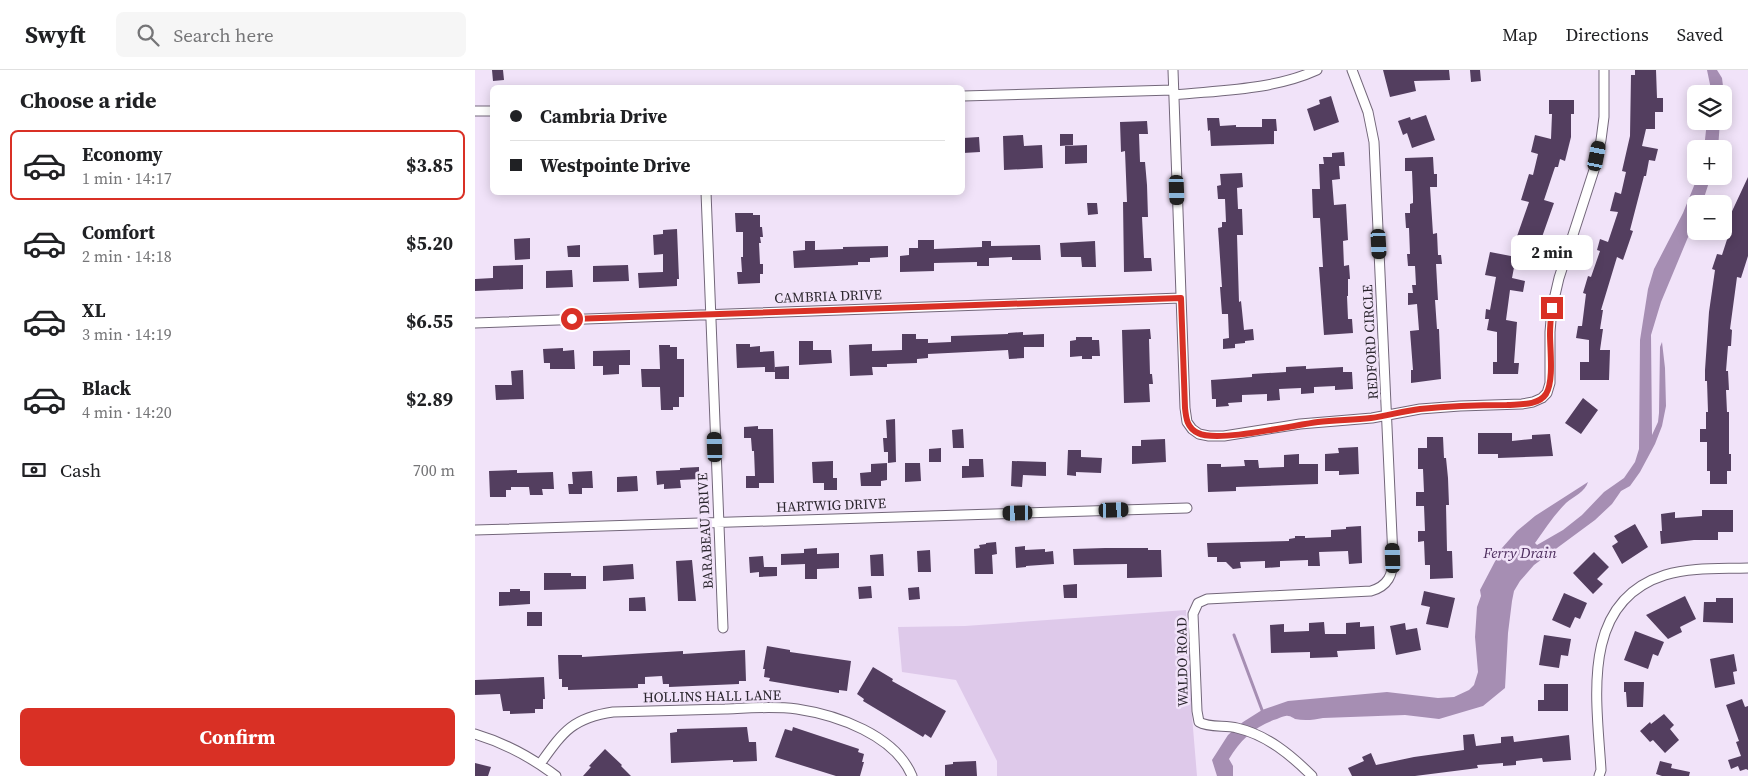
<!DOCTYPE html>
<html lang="en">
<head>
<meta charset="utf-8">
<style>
  :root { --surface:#fff; --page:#f6f6f6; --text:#202124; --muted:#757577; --line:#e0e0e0; --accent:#d93025 }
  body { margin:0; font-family:"Source Serif 4",serif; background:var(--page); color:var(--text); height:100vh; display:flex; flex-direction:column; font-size:19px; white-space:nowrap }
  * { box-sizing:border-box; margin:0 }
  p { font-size:16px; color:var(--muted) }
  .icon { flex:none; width:28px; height:28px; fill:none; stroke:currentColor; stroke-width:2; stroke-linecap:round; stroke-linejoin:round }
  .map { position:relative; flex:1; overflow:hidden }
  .drawer { display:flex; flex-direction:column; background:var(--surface); width:475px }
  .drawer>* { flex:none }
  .guide { position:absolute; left:15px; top:15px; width:475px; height:110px; border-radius:8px; box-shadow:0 2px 12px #0003; display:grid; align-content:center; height:110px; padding:0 20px; background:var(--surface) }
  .buttons { position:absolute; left:1212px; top:15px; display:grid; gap:10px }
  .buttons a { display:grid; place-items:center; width:45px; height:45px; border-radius:8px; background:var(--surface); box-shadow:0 2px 12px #0003; font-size:25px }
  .end { position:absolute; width:22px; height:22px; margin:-11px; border:6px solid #d93025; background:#fff; box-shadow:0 0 0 2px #fff }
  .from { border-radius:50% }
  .bubble { position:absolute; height:35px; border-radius:8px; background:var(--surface); box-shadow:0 2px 12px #0003; font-size:16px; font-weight:700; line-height:35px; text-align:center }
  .car { position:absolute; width:15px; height:30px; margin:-15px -8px; border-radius:6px; box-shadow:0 0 4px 1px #0007; background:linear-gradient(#222 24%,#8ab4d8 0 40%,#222 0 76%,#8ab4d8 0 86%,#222 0) }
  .guide b { display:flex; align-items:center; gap:18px; height:48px; font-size:19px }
  .guide b+b { border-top:1px solid var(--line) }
  .guide i { width:12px; height:12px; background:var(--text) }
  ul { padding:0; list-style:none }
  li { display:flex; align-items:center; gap:15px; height:70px; margin:0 10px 8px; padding:0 10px; border:2px solid transparent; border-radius:8px }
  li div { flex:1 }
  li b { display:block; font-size:19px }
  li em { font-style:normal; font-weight:700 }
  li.on { border-color:var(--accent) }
  li>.icon { width:45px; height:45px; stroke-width:1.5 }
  h2 { padding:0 20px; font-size:22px; line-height:60px }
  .pay { display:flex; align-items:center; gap:12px; height:55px; padding:0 20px; font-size:19px }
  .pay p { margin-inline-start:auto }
  .primary-button { display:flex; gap:10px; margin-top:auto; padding:10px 20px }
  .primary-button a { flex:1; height:58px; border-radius:8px; background:var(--accent); color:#fff; font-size:20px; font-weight:700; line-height:58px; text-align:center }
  header { display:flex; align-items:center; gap:30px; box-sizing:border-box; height:70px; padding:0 25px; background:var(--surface); border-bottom:1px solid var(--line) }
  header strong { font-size:24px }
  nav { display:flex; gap:28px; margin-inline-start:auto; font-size:18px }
  .search { width:350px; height:45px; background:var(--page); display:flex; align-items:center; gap:12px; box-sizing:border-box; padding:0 18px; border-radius:8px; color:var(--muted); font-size:19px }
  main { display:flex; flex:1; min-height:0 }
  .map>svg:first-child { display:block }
</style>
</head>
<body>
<header>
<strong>Swyft</strong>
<div class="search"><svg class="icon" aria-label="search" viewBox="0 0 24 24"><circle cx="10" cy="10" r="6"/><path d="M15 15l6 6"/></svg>Search here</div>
<nav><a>Map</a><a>Directions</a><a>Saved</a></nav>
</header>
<main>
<section class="drawer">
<h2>Choose a ride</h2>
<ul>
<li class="on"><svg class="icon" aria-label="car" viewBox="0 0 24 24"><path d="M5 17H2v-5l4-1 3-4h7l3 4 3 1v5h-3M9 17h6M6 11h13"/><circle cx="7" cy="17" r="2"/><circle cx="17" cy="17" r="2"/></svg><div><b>Economy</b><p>1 min · 14:17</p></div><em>$3.85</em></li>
<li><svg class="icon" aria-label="car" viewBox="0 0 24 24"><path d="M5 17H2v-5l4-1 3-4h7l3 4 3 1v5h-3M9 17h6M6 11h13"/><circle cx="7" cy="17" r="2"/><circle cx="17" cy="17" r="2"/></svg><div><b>Comfort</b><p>2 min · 14:18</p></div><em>$5.20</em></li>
<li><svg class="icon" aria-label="car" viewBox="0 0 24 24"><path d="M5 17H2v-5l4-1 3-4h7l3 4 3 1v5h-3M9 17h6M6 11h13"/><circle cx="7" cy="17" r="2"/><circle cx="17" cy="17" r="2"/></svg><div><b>XL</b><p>3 min · 14:19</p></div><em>$6.55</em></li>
<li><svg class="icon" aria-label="car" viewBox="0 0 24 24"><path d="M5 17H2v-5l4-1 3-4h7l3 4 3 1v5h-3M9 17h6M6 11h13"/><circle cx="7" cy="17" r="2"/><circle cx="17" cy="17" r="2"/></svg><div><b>Black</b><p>4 min · 14:20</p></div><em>$2.89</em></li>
</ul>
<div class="pay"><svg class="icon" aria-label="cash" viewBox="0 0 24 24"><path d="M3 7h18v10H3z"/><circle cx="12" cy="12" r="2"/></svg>Cash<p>700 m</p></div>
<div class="primary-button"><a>Confirm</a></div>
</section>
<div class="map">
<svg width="1273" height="706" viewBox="0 0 1273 706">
  <rect width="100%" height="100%" fill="#f1e3f9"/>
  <path fill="#dec9ea" d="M711 540 717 646 722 706H522V691L481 610 427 602 423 557 490 556Z"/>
  <path fill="#a68eb3" d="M1232 0H1242L1247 8 1249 24H1237Z
    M1232 51H1245L1243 79H1229Z
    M1223 106H1236L1227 134H1221V148L1186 232 1176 265 1177 365 1183 352 1184 343 1185 277 1187 272 1190 298 1191 336 1187 356 1180 374 1165 402 1155 416 1146 421 1137 434 1120 450 1059 495 1045 511 1039 521 1037 531 1033 563 1030 618 1008 636 964 649 930 645 848 648C839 650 829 651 820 649 818 648 816 646 813 646 810 645 805 648 802 649 781 655 765 670 754 689L758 696V706H742L737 690 753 665 768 652 787 640 813 631 912 622 963 628 979 627 994 620 999 615 1003 602 1000 567 1002 537 1006 526 1005 520 1027 478 1042 461 1060 446 1113 412C1110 422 1099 426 1091 433 1079 445 1070 459 1060 473L1062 475 1088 460 1107 445 1129 422 1149 408 1160 392 1164 379 1165 270 1173 219 1179 199 1208 143Z"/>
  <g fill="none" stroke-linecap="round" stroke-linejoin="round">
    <path stroke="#a68eb3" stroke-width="3" d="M759 565 787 640"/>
  </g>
  <path fill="#533e5f" d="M17 0H28L29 10 18 11Z
    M908 0H974L975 10 939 11 941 21 915 27Z
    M995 0H1005L1006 11 996 12Z
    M1160 0H1181L1182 28H1188V42H1180V59H1171L1167 76 1183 79 1180 91 1174 90 1171 106H1169L1155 160 1158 161 1148 190 1142 187 1126 240H1128L1125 259H1128L1125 280H1135L1134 310H1105V292H1114V270L1101 268 1103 256H1107L1111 224 1108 223 1113 206 1116 207 1125 181 1122 180 1125 169 1133 172 1143 142 1135 141 1140 122 1146 124 1151 102 1147 101 1155 66 1156 5H1160Z
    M856 26 864 52 839 61 832 39 845 34 844 30Z
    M1074 30H1099V44H1096V67L1090 91 1085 89 1083 97H1080L1069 130 1079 133 1067 167 1064 166 1060 179 1040 172 1054 132 1046 130 1054 104 1058 105 1063 84 1056 82 1060 65 1076 69 1077 44H1074Z
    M951 45 960 70 937 78 932 63 928 65 923 51 935 47 936 50Z
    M732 48H744L745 56 761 55V57H787V49H801L802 61H799V74L736 76 735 60 733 61Z
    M672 51 673 64H664L665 92H670L672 115 673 147H667L669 188H676L677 201 649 202 648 132H652L650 81 646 82 645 52Z
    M585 64H598V75L585 76Z
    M548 65 549 76 567 75 568 98 529 100 528 66Z
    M504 67 505 82 488 83V68Z
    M612 75V93L590 94V76Z
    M869 82 870 96H864L865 109 857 110 859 135 871 134 873 170 868 171 869 196 874 195 875 209H873V226H872L873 249H877L878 263 849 265 844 197H848L845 148H838L837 119H845L844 94H849L848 87H857V83Z
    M958 87 959 104H962V117H955L958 164 962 163 963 185H966L967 194H961L963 230H960L962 259H964L966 309 936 313V300H938L935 261 944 260 942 234 933 235V223H938L937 215H941L940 196H933L932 184H935L934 158H931L930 143H935V134L938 133V127L937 101H930V88Z
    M767 103 768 117 762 118 763 139H767L768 165H762L764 232 766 231 769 260 778 259 779 270 770 271V273L760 274V278L748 279V269L754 268 753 244H747L745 217H747L743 158 747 157V152H751L750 129H743L742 116 746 115 745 104Z
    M1273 107V186L1266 208 1262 207 1255 259 1257 260 1256 276H1253L1251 301H1253L1254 320H1251L1252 342H1254V384H1256V401H1252V414H1235V401H1232V372H1225V359H1231V342H1233L1232 311H1230V300L1234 242 1240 200 1237 199 1242 184 1247 185 1257 154 1252 152Z
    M612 133H622L623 144 613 145Z
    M260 143H278V145H285V157H287L288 167H285L286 173H284L285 194H288V204H285V213L263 214 262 202H267L266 187H268V162H261Z
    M202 159 204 209H202V216L164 218 163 203 188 202V184L179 185 178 165 188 164V160Z
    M55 168V189L40 190 39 169Z
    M443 170H459V179L507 177V171H516V176L565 175 566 190H537V187L514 188V196H502V192L459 193V201L425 202V186L434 185V178H443Z
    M330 171H340V180L368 179V177L413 176V187L395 188V192H383V195L319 198 318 181 330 180Z
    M620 171 621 197H607L606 187H586L585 173Z
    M105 175V187H93L92 176Z
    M1015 182 1041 187 1037 208 1050 211 1048 222 1035 220 1031 250 1042 252 1039 293H1044L1043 304H1018V292H1022V262L1012 260 1014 249H1010L1011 239 1015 240 1021 207 1010 205Z
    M48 195V219L0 221V209L18 208V196Z
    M153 195 154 211 118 212V196Z
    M97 200 98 217 71 218V201Z
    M675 259 676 269H674L675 304H677L678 314H674L675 332 649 333 647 260Z
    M548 262V265L569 264V277H549V288L534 289 533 280 453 284V288L442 289V293L412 294V297H397L398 305 375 306 374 275 397 274V281L427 280V264H441V269H453V273L476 272V266L533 264V263Z
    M601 267H617V270H624L625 286H617V289H607V286L595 287V271L601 270Z
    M324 271H338V280H356L357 293 324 295Z
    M261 274H275V277L285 276V282L299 281 300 302H290V297L262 298Z
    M184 275H195V277H202V289H209V327H204V337H198V340H186L185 317H167L166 299H185Z
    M88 278V281L99 280 100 299H75V293H69L68 279Z
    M155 280V295H144V304L128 305V296H118V281Z
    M314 296V309H300V297Z
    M831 296V299L868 297V302H877L878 319 860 320V316L839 317V323L826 324V318L804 319 805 330 792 331V324L767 325V332L753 333 754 336 741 337V329H737L736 310 777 307V304L811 302V297Z
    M48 300 49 329 21 330 20 315H37L36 301Z
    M1108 328 1123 340 1106 364 1090 353Z
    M420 349 421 392 413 393V382H409L408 368H412L411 350Z
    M283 356V359H298L299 413H284V418H271V406H280L279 381H277L276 368H269V357Z
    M488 359 489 378H478L477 360Z
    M1003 363H1037V371L1057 369V365L1075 364 1078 386 1023 388V384H1003Z
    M952 367H968L969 388H971L973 408 974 435H971L972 481H977L978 508 955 509V495H950L949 471 943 472V461H950L949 436H941V422H949L948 399H943V378H952Z
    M690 369 691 392 657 394V376H666V370Z
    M883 377 884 404 864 405V401H850V384L864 383 863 378Z
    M466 378V392H454V379Z
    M593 380H606V387L627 388 626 403 601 402V406L592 405Z
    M824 384V394H843V414L761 417V421L733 422 732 394H746V397L770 396 769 390H783L784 398 809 397V385Z
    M494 389H508L509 407 487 408V396H494Z
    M358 391V408H362V420H349V413H338L337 392Z
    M537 391 571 392V406L548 405 547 417 536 416Z
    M412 393V410L406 411V416H386L385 403 396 402V394Z
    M430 393H445L446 411 430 412Z
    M224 397V409L205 410 206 418 189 419V414L182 415 181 401 205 400V398Z
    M42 400V403L78 402 79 419H67L68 425H55L54 417H36V420H31V427H15L14 401Z
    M117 401 118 418H107V424H94L93 414H98L97 402Z
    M162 406 163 421 142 422V407Z
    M1227 440H1258V462H1243V470H1219L1186 474 1185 461H1187L1186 444 1200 442V448L1227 446Z
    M1160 454 1173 477 1147 494 1137 476 1143 472 1139 466Z
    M886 456 887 493 874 494 873 481 844 482 845 496H833V490L805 491V497L790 498V491L765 492 766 498 758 499 751 492H742V487H733L732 473 814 471V469L820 468V466H830V468L856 467V460L871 459V457Z
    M521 472 522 484 517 485 518 504H500L499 479 505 478 504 475 511 474V473Z
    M550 476V480L570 479V482L578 481 579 494 551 496V497L541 498 540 477Z
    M342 478V484L364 483V498L342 499V509H330V494L306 495V484L329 483V479Z
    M630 478H673V480H686L687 507 652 508V494L599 495 598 479Z
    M455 480 456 502H443L442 481Z
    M1119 482 1134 497 1122 509 1128 514 1118 524 1098 503Z
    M408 484 409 506H396L395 485Z
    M288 486 289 497H302V506L284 507V502L275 503 274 487Z
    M217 490 221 531H203L201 491Z
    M158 494 159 509 128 511V496Z
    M69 503H96V506H111V519L69 520Z
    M602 514V528H589L588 515Z
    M396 516 397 528 384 529 383 517Z
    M444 517 445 529 434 530 433 518Z
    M35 519H45V521H55V534L24 536V522H35Z
    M949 521 980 528 973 558 951 554 955 537 946 535Z
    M1089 523 1112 533 1105 549 1100 547 1095 558 1077 550Z
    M1210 526 1221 549 1205 557 1207 562 1193 569 1171 545Z
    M170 527 171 541H154V528Z
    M1241 528H1258V553L1228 552 1229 532H1241Z
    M52 542H67V556H52Z
    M849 552 850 564H871V553L885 552V557L899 556 900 579 862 581 863 587 835 588V582L796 583 795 555 809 554V562L834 561V553Z
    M930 553 931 560 942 558 946 580 921 585 915 556Z
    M1160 561 1189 572 1183 586 1178 584 1173 599 1149 590Z
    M1069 565 1096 569 1093 586 1086 585 1084 598 1064 595Z
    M292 576 315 580V582L376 591 372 621 364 620V623L294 611 295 608 289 607 290 599H288Z
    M270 580 271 611H264V614L194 617V614H188L187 606 170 607V614H163V618L93 620V617H87V609H84L83 585H107V587L208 581V584Z
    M1259 584 1262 601 1258 602 1260 614 1240 618 1235 589Z
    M398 597 418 609 417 611 471 641 456 668 450 664 448 667 388 631 389 629 382 624Z
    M69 607 70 629H68V639H60V643L35 644V641H28L25 624 0 625V610Z
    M1149 612H1169L1168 637H1152L1151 622H1149Z
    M1069 614H1093V641H1063V630H1069Z
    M1267 629 1270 637 1273 636V700L1271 699 1265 701 1263 696 1256 699 1253 690 1266 686 1261 672 1264 671 1251 635Z
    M1189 644 1199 655 1195 659 1204 670 1190 683 1178 670 1175 672 1165 661 1175 652 1176 654Z
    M272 657 274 672H281L282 691 258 692V690L196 693 195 663 202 662V659Z
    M318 657 384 679 383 682 389 684 387 692H389L385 706H361L300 687 310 659 317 661Z
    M999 664 1001 676 1026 673V667L1038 666 1039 672 1094 665 1096 690 1068 692 1067 688 1041 691V695L1028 696V693L1002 695 1003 698 940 706H877L873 698 889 691 887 687 896 683 901 695 939 687 989 680 988 665Z
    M130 679 147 695 146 696 156 706H108L116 697 114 696Z
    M501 691 502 706H470V695L478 694V692Z
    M1185 691 1197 694 1196 698 1215 702 1214 706H1187L1181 704Z
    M0 693 16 697 13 706H0Z"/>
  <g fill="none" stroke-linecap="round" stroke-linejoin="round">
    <g stroke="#73677a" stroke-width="11">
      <path id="street" d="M698 0 710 338 712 352 717 359 724 364 734 366H749L825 354 897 348 945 339 985 336 1047 334 1058 332 1067 328 1072 323 1075 313V262L1077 238 1084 208 1119 100 1126 70 1129 47V0
        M699 25C747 20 798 20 842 0
        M488 26 698 20
        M0 41H18
        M231 122 248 558
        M0 253 706 228
        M0 460 712 438
        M0 664C30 673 56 687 81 706
        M65 694C88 662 97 648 138 642 176 641 213 640 250 639 274 638 298 636 322 639 362 645 420 665 437 706
        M837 706C816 685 792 665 762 658 750 655 734 658 724 652L722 641 718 544 723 533 732 529 896 521C913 516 918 505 918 488L899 72 893 42 877 0
        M1124 706 1126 700C1122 631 1104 532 1190 505 1216 497 1246 499 1273 498"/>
    </g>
    <use href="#street" stroke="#fff" stroke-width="9"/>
  </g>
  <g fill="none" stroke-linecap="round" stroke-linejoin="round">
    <path stroke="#d93025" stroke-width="6" d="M97 249 706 228 710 338C711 348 712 358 723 363 742 373 819 355 843 352 861 350 878 350 896 348 912 346 928 341 945 339 974 336 1003 335 1032 335 1044 334 1063 336 1071 324 1079 311 1075 280 1075 264 1075 255 1076 246 1077 238"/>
  </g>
  <g text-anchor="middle" stroke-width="5" stroke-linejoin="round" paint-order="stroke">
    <g font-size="14" fill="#2b262e" stroke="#f1e3f9">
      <text transform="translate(353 226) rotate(-2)" y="5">CAMBRIA DRIVE</text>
      <text transform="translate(895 272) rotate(-93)" y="5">REDFORD CIRCLE</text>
      <text transform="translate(356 435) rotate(-2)" y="5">HARTWIG DRIVE</text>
      <text transform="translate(230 461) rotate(-93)" y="5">BARABEAU DRIVE</text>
      <text transform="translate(707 592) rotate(-91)" y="5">WALDO ROAD</text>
      <text transform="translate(237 626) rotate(-1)" y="5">HOLLINS HALL LANE</text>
    </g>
    <g font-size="15" font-style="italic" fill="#4c2c5d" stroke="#f1e3f9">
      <text x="1045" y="488">Ferry Drain</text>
    </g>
  </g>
</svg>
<div class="buttons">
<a><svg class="icon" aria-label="layers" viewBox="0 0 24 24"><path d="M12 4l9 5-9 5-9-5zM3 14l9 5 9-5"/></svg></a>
<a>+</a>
<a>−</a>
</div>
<i class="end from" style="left:97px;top:249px"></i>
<i class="end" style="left:1077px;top:238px"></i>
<div class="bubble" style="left:1036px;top:165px;width:82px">2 min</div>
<i class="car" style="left:1122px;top:86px;rotate:11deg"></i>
<i class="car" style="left:702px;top:120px;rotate:178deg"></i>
<i class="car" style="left:904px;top:174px;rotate:177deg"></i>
<i class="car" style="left:240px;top:377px;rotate:358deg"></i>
<i class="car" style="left:639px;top:440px;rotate:88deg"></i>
<i class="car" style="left:543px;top:443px;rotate:269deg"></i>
<i class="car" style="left:918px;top:488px;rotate:358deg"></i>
<div class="guide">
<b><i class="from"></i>Cambria Drive</b>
<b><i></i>Westpointe Drive</b>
</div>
</div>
</main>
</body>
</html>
